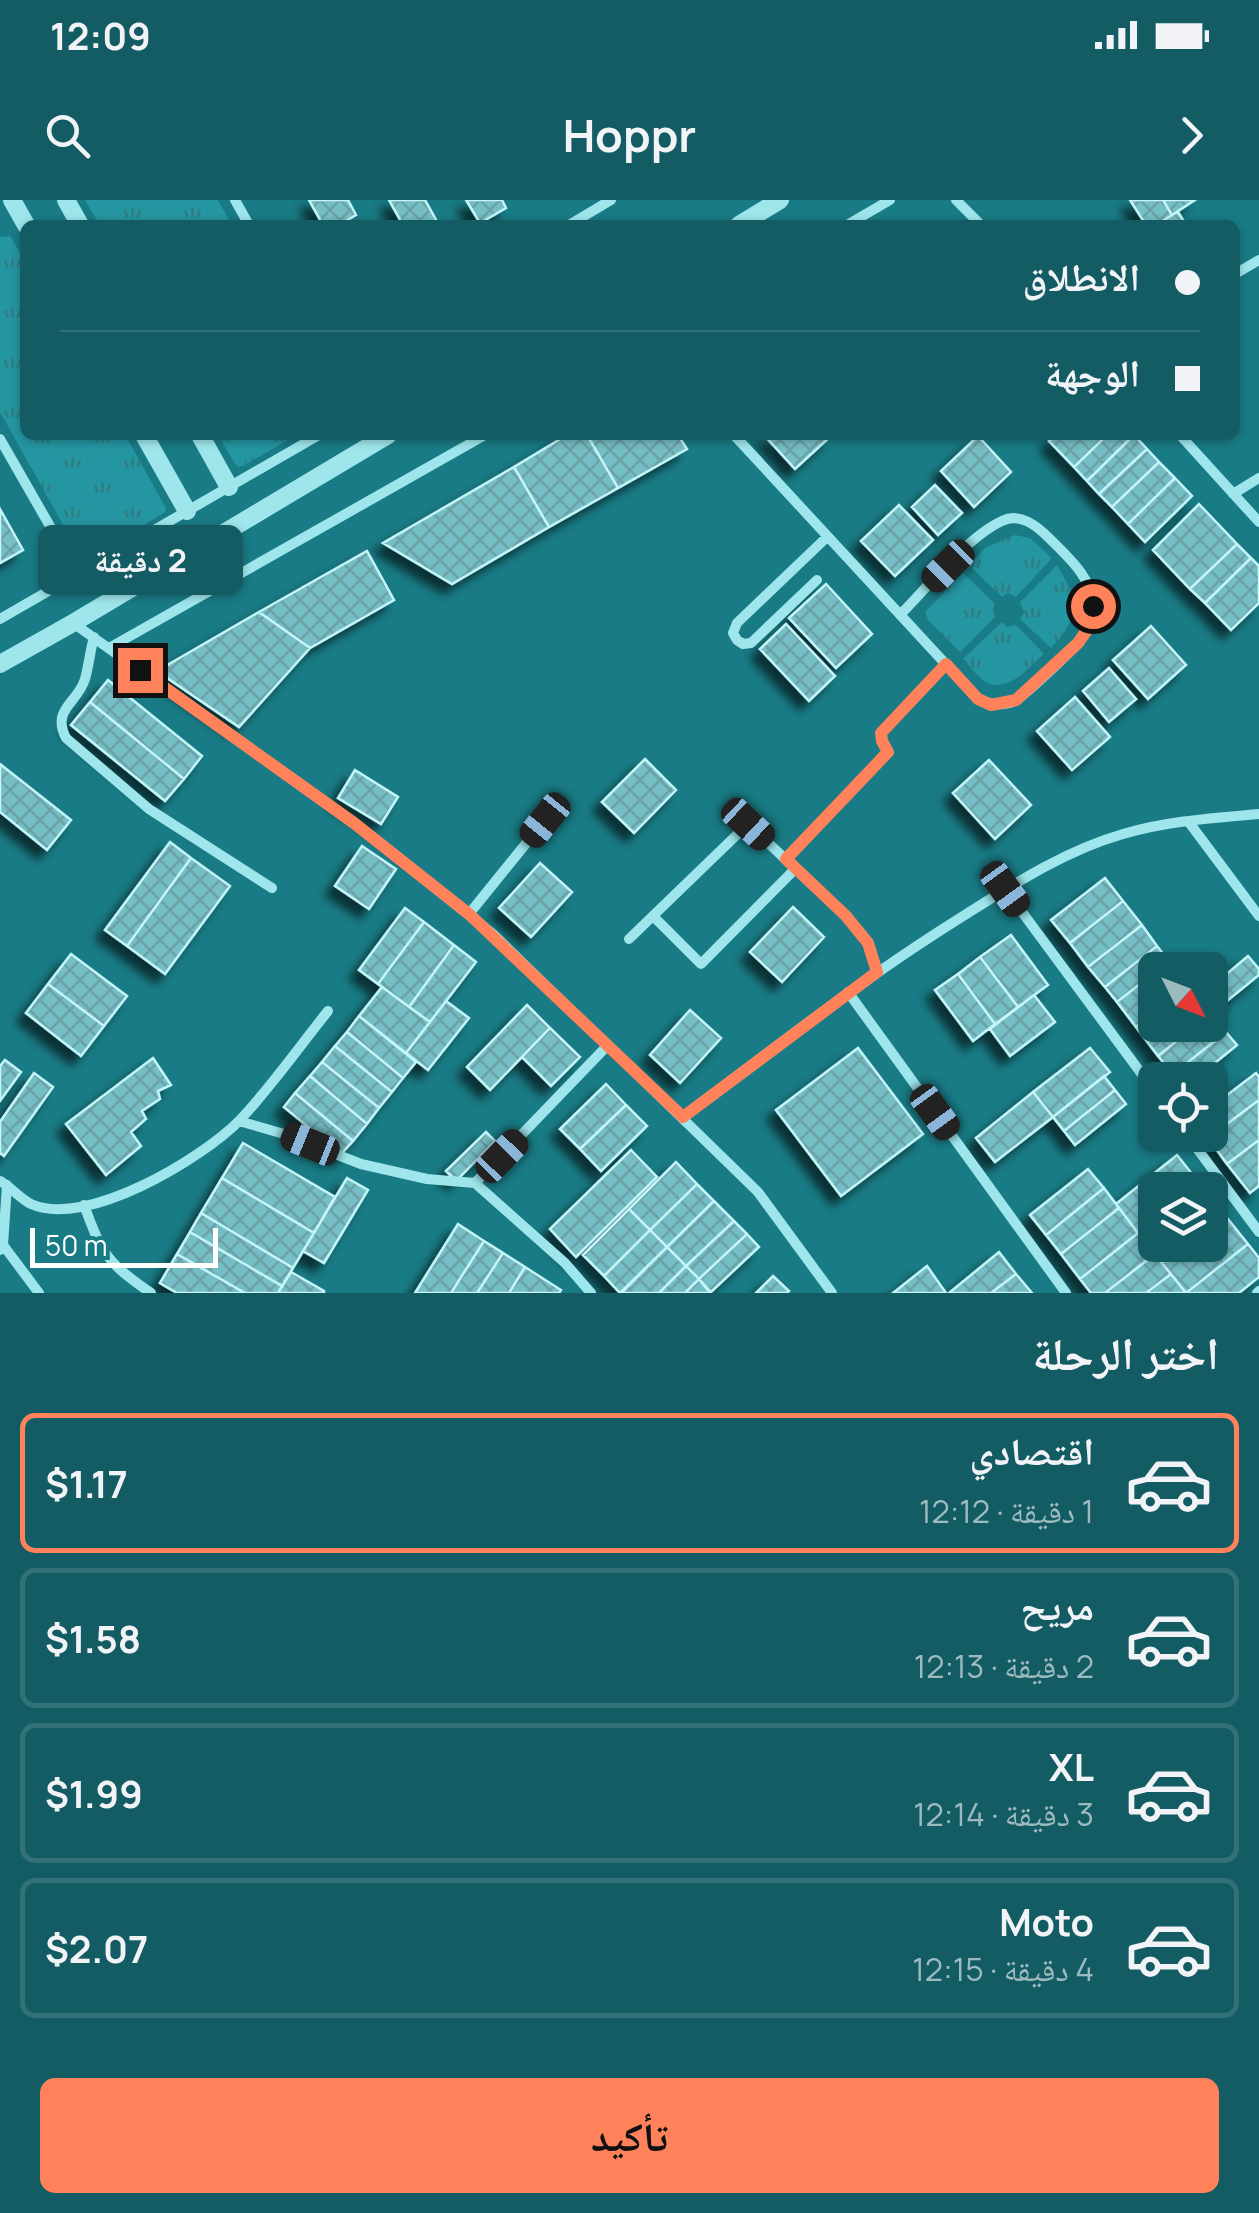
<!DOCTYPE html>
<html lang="ar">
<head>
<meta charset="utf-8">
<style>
  :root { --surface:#135c64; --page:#1c626a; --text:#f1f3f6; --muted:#9dbabf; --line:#327178; --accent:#ff825a }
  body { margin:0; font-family:Manrope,"Noto Naskh Arabic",sans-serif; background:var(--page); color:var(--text); direction:rtl; height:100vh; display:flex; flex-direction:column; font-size:38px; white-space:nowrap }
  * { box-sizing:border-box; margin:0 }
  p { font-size:32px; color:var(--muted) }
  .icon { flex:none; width:55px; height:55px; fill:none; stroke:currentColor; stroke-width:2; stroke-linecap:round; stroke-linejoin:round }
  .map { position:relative; height:1093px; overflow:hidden; direction:ltr }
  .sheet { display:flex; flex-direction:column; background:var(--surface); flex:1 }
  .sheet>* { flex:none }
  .banner { position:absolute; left:20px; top:20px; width:1220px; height:220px; border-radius:15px; box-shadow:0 2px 8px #0004; direction:rtl; display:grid; align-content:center; height:220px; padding:0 40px; background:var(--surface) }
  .needle { width:65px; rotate:132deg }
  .tools { position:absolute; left:1138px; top:752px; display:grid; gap:20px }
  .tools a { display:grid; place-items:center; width:90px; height:90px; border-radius:15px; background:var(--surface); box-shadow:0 2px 8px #0004; font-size:50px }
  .scale { position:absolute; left:30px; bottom:25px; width:188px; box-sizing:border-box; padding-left:10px; border:5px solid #fff; border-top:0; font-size:28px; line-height:35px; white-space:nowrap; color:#fff; -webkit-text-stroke:8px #197b85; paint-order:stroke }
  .end { position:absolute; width:45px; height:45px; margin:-22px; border:12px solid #ff825a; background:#111; box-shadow:0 0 0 5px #111 }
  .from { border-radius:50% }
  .bubble { position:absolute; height:70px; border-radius:15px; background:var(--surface); box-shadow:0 2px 8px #0004; font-size:32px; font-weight:700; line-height:70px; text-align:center; direction:rtl }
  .car { position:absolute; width:30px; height:60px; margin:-30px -15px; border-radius:12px; box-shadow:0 0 8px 2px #0007; background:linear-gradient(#222 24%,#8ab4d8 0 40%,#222 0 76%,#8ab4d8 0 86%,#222 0) }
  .banner b { display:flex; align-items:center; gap:35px; height:95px; font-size:38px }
  .banner b+b { border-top:2px solid var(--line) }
  .banner i { width:25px; height:25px; background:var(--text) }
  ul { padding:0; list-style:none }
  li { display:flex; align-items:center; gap:30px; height:140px; margin:0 20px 15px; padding:0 20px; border:5px solid var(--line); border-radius:15px }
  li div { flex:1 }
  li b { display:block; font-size:38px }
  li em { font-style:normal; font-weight:700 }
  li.active { border-color:var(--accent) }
  li>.icon { width:90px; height:90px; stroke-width:1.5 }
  h2 { padding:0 40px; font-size:45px; line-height:120px }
  .cta { display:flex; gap:20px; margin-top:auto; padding:20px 40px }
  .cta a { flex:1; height:115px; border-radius:15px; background:var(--accent); color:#111; font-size:40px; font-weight:700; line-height:115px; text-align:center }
  .status { display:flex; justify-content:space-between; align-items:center; height:70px; padding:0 50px; background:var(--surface); direction:ltr }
  .status svg { height:28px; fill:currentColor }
  header { display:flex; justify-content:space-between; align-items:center; height:130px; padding:0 40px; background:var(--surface); font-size:45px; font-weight:700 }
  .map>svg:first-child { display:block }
</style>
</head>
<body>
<div class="status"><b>12:09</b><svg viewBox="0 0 49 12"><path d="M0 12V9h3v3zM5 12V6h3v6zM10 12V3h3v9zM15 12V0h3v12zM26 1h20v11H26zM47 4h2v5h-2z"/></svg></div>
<header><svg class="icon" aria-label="forward" viewBox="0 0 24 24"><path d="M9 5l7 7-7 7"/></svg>Hoppr<svg class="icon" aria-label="search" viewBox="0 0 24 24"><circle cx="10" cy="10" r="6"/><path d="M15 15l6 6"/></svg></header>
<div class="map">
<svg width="1259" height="1093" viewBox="0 0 1259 1093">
  <defs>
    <pattern id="park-tufts" width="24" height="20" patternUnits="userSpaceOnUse" patternTransform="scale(2.5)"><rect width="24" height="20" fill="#2496a1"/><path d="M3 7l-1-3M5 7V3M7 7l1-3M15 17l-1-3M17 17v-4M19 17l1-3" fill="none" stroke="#327c83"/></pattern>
    <pattern id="building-cross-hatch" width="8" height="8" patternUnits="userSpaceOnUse" patternTransform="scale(2.5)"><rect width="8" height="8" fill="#75bec5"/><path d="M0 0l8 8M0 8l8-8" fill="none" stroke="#6ba2a7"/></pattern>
    <filter id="shadow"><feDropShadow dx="-9" dy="9" stdDeviation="5" flood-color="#0009"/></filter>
  </defs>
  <rect width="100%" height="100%" fill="#197b85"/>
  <path fill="url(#park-tufts)" d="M85 0H218L232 25H100Z
    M10 36 25 61V235H125L166 308 165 312 95 355 84 354 75 346 0 212V37Z
    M218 235H296L245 265 239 267 235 264Z
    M1015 335 1030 338 1052 358 1016 397 1008 393 1002 397 969 365 985 348Z
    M1057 365 1070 388 1075 411 1063 435 1051 448 1020 419 1024 412 1020 402Z
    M963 373 995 404 993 410 995 417 960 452 928 420 925 412Z
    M1002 422 1007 427 1016 425 1044 454C1030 466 1009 493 987 483 978 478 970 466 963 459Z"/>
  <path fill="url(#building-cross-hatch)" stroke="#c4f5f9" stroke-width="2.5" filter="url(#shadow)" d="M309 0H348L356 15 339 25H323Z
    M389 0H425L439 25H403Z
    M466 0H502L506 8 480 23Z
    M1130 0H1163L1172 15 1156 25H1146Z
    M1163 0H1195L1172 15Z
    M1178 12 1186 25H1156L1172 15Z
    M567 235H587L618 288 549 327 514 267Z
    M587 235H678L687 249 618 288Z
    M764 235H830L831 236 795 269Z
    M1056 235H1107L1074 267 1049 241Z
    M1107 235H1134L1087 281 1074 267Z
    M1134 235 1147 249 1099 294 1087 281Z
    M978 236 1011 272 974 307 941 271Z
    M1147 249 1159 262 1112 307 1099 294Z
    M1159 262 1175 278 1128 324 1112 307Z
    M514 267 549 327 452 384 383 343Z
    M1175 278 1192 296 1145 342 1128 324Z
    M935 285 962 313 938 335 912 307Z
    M1199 304 1237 344 1190 389 1153 350Z
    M899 305 933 340 895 376 861 341Z
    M0 309 23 350 0 363Z
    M1237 344 1251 358 1205 403 1190 389Z
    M367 351 394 400 310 448 259 412Z
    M1251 358 1259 366V403L1231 430 1205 403Z
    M826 384 872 434 836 468 789 418Z
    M259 412 310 448 239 527 157 471Z
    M786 424 835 476 809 501 760 449Z
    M1151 426 1186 465 1148 499 1113 460Z
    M1109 468 1136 499 1109 522 1083 491Z
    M108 480 202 556 184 579 90 502Z
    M1075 497 1110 537 1072 570 1037 531Z
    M90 502 184 579 165 601 71 525Z
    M645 559 676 590 634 633 602 602Z
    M989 560 1031 605 995 639 953 593Z
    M0 564 71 620 47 650 0 612Z
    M355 570 398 597 381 624 338 598Z
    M170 642 191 658 127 746 105 730Z
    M362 646 396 669 369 709 335 686Z
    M191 658 230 686 165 774 127 746Z
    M540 663 572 692 531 737 499 708Z
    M1105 678 1123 701 1070 743 1051 720Z
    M1123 701 1142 725 1088 767 1070 743Z
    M793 707 824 737 782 782 750 752Z
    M405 708 424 722 378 784 359 770Z
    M424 722 454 745 409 807 378 784Z
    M1142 725 1157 746 1105 787 1088 767Z
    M1011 735 1048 785 1018 807 980 757Z
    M454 745 476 762 430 822 409 807Z
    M1157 746 1169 761 1117 802 1105 787Z
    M71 754 127 796 104 826 48 784Z
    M1248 756 1259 769V775L1211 814 1210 788Z
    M980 757 1018 807 995 824 958 774Z
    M1155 772V812L1136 827 1117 802Z
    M958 774 995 824 973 841 935 790Z
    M48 784 104 826 81 856 26 813Z
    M382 787 430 822 406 853 359 816Z
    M1034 795 1055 822 1010 856 990 829Z
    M446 801 469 818 428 870 406 853Z
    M527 805 550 828 490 890 467 867Z
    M690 810 721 838 680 883 650 855Z
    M1155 812V825H1197L1158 856 1136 827Z
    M1210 814 1226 832 1173 874 1158 856 1197 825H1210Z
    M359 816 416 862 403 878 347 832Z
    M550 828 580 857 551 886 522 857Z
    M347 832 403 878 392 892 335 846Z
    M1226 832 1237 845 1194 880H1178L1173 874Z
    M335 846 392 892 379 908 322 862Z
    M858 848 923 934 841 996 776 910Z
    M1090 848 1110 872 1053 917 1033 892Z
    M153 858 171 885 158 891 160 899 142 911 146 919 131 932 141 946 106 975 66 924Z
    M5 860 21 872 0 901V866Z
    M322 862 379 908 367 924 310 876Z
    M34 873 53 887 4 956 0 953V922Z
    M1256 873 1259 877V900L1208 938 1206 935H1210V908Z
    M310 876 367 924 353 941 295 893Z
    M1104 876 1115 890 1064 931 1053 917Z
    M606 884 626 905 580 949 560 929Z
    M1115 890 1126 904 1075 945 1064 931Z
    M1033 892 1053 917 995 962 976 938Z
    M295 893 353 941 341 954 284 907Z
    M1259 900V940L1227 964 1208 938Z
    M626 905 647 926 601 971 580 949Z
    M486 932 495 941 456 981 446 971Z
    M1259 940V986L1250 993 1227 964Z
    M243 943 335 997 314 1033 222 978Z
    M631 950 657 977 576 1057 550 1029Z
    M1177 955 1200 984 1192 990H1155V1020L1138 1033 1116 1004Z
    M676 962 697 984 650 1030 629 1009Z
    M1088 969 1104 988 1046 1035 1030 1015Z
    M222 978 314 1033 293 1068 201 1013Z
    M347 978 368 990 324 1063 303 1051Z
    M697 984 714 1001 667 1047 650 1030Z
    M1104 988 1119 1008 1061 1054 1046 1035Z
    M1210 996 1224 1014 1210 1025Z
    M714 1001 734 1021 686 1066 667 1047Z
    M1119 1008 1138 1033 1080 1079 1061 1054Z
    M629 1009 650 1030 604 1076 583 1055Z
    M201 1013 293 1068 282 1086 190 1032Z
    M1224 1014 1248 1044 1186 1093 1162 1063 1185 1045H1210V1025Z
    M1155 1020V1045H1185L1162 1063 1138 1033Z
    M734 1021 747 1034 699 1079 686 1066Z
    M458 1024 484 1041 451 1093H415Z
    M650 1030 667 1047 620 1093 604 1076Z
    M190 1032 282 1086 278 1093H245L177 1054Z
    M1138 1033 1155 1054 1105 1093H1091L1080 1079Z
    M747 1034 759 1047 711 1092 699 1079Z
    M484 1041 503 1053 477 1093H451Z
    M1248 1044 1259 1058V1077L1239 1093H1186Z
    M667 1047 686 1066 659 1093H621Z
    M999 1052 1016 1074 991 1093H949Z
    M503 1053 525 1067 509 1093H477Z
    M177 1054 245 1093H177L160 1083Z
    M1155 1054 1171 1074 1146 1093H1105Z
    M686 1066 699 1079 685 1093H659Z
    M927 1066 946 1093H893Z
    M525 1067 561 1090 559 1093H509Z
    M291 1072 324 1091V1093H278Z
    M1016 1074 1032 1093H991Z
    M1171 1074 1186 1093H1146Z
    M773 1076 789 1091 787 1093H756Z
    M699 1079 710 1093H685Z"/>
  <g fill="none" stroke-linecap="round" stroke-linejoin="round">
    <path stroke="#9ee6ec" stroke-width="10" d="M235 0 249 25
      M956 0 981 25
      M569 25 611 0
      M847 25 890 0
      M1235 74 1259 60
      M734 235 978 499C989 504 1002 507 1015 501 1024 496 1070 453 1078 443 1086 434 1092 421 1093 408 1094 379 1068 357 1049 338 1037 326 1020 312 1002 321 967 337 928 387 900 415
      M1180 235 1259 322
      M0 239 78 375
      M1233 294 1259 278
      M817 380 751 443 743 444 737 440 733 433 737 423 827 337
      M0 419 319 235
      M73 423 354 623 494 735 758 992 832 1093
      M94 437C90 451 89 465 85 479 78 503 51 509 66 538L149 609 272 688
      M109 448 485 235
      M1188 621 1259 716
      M786 659 888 552 882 541 881 533 946 464
      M1005 689 1155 892
      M469 714 545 620
      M653 716 701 764 796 668
      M629 739 748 624 846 716 868 743 877 772
      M848 792 1066 1093
      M683 917C776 846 868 775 968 713 1017 682 1067 650 1123 634 1167 621 1214 618 1259 614
      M239 921 284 934 361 964 427 979 475 983 607 846
      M1187 935 1259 1032
      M0 981C11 987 20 999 31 1004 86 1029 203 958 240 920 271 887 299 847 328 811
      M475 983 565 1063 591 1093
      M84 1005C102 1054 107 1063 151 1093
      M3 1045 39 1093
      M0 1050 3 1045 7 985
      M1257 1093 1259 1091"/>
    <path stroke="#9ee6ec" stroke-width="18" d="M12 0 26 25
      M66 0 80 25
      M739 25 780 0
      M144 235 187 311
      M200 235 229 287
      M0 464 73 423 388 235"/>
  </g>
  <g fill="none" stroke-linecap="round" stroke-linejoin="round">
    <path stroke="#ff825a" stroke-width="12" d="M140 470 354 623 469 714 683 917 877 772 868 743 846 716 786 659 888 552 882 541 881 533 946 464 978 499 991 505 1016 500 1078 443 1087 430 1093 406"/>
  </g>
</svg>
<div class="tools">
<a><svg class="needle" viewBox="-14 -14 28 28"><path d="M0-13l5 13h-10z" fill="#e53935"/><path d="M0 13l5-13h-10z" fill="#9dbabf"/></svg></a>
<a><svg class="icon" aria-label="locate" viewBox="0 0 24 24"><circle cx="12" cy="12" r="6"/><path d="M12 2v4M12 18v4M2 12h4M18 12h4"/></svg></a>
<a><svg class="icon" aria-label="layers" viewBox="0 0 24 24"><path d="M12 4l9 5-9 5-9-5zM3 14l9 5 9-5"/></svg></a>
</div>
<div class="scale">50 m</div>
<i class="end from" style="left:1093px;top:406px"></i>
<i class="end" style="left:140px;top:470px"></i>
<div class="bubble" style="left:38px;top:325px;width:205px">2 دقيقة</div>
<i class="car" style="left:948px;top:366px;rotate:225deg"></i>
<i class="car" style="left:545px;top:620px;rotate:219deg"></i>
<i class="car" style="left:748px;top:624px;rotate:133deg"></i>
<i class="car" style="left:1005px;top:689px;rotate:144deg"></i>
<i class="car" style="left:935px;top:912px;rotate:144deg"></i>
<i class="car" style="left:310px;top:944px;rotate:292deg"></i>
<i class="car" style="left:502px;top:956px;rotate:44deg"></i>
<div class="banner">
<b><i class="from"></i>الانطلاق</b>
<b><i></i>الوجهة</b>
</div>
</div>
<section class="sheet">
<h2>اختر الرحلة</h2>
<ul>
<li class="active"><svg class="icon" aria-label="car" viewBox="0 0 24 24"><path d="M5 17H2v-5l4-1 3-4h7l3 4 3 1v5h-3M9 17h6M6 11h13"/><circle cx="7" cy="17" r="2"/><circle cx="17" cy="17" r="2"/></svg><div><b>اقتصادي</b><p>1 دقيقة · 12:12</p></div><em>$1.17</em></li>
<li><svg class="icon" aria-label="car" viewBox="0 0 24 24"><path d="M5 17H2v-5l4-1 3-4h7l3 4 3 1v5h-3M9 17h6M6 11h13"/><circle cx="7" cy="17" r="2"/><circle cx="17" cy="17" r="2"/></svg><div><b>مريح</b><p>2 دقيقة · 12:13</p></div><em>$1.58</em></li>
<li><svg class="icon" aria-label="car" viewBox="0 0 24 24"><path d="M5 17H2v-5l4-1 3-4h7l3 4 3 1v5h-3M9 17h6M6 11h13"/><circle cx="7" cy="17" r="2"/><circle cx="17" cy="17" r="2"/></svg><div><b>XL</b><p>3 دقيقة · 12:14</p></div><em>$1.99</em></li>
<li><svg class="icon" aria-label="car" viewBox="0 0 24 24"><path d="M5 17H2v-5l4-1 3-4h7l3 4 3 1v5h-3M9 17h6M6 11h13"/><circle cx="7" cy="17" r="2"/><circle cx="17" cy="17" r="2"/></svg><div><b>Moto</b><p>4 دقيقة · 12:15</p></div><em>$2.07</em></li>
</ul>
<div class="cta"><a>تأكيد</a></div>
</section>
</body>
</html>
